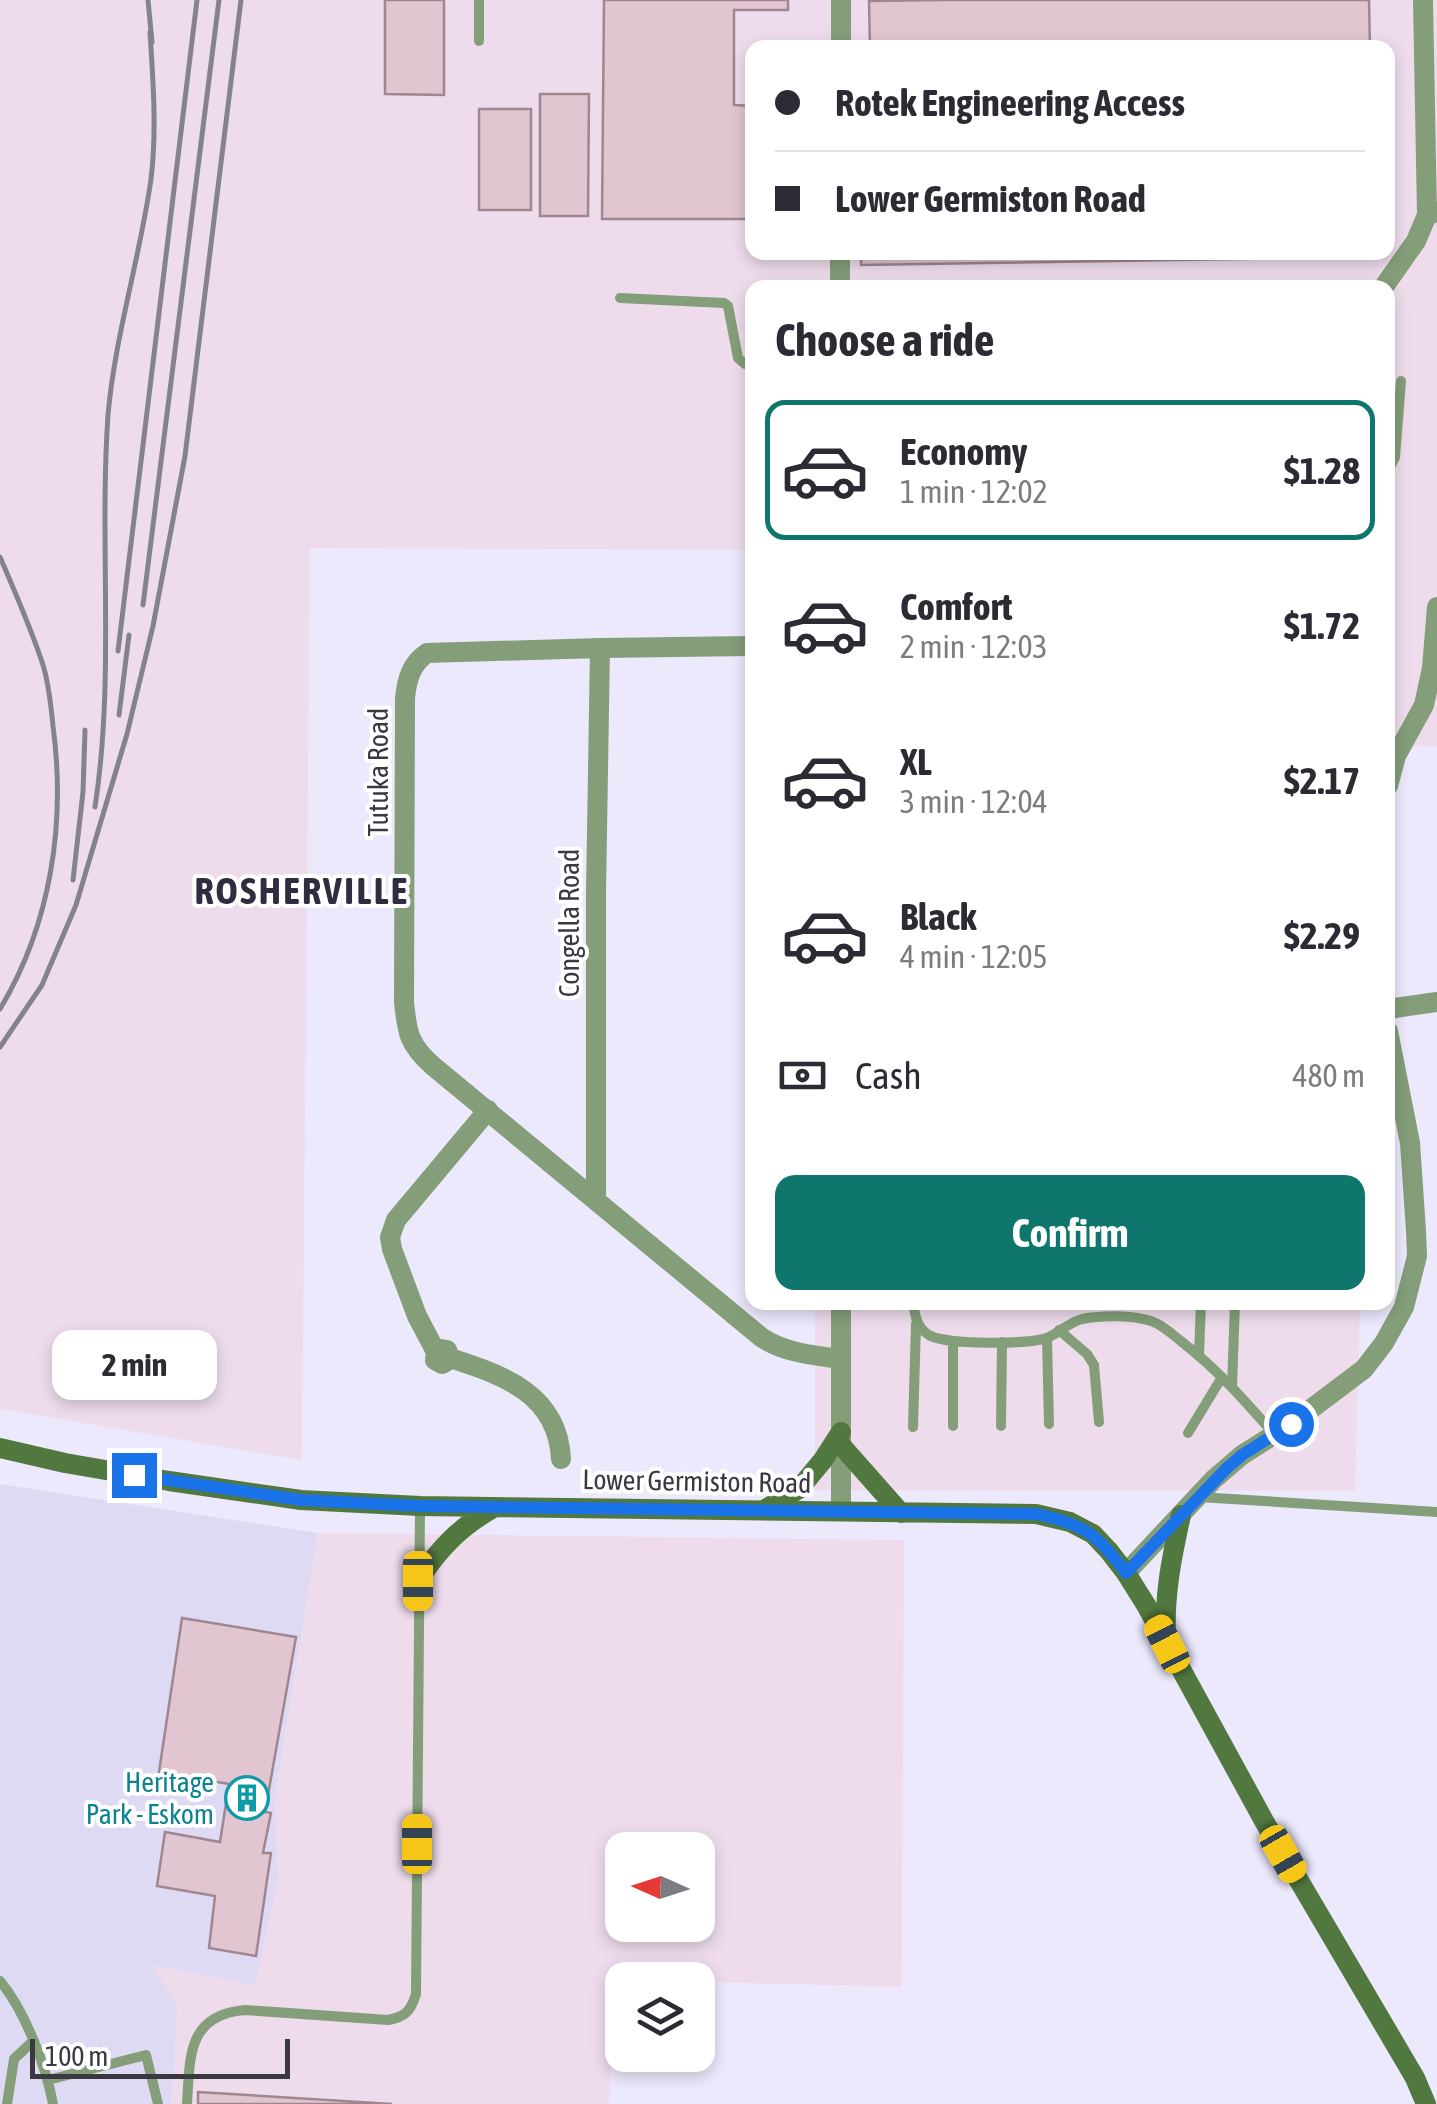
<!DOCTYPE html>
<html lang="en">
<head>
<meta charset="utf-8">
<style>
  :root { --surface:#fff; --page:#f7f7f7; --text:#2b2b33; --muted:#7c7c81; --line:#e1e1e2; --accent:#0f766e }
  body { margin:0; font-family:"Asap Condensed",sans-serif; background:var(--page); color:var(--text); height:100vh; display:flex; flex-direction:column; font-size:38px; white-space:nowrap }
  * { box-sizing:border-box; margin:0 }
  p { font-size:32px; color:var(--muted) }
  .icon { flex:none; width:55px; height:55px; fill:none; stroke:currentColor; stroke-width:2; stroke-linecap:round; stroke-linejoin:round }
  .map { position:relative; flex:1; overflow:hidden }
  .details { position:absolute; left:745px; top:280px; width:650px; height:1030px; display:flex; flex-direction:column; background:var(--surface); border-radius:20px; box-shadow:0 5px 15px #0003 }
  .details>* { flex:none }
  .banner { position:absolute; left:745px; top:40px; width:650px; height:220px; border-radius:20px; box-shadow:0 5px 15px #0003; display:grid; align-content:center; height:220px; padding:0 30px; background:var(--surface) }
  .needle { width:65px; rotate:273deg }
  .tools { position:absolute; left:605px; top:1832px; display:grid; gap:20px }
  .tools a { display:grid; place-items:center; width:110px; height:110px; border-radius:20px; background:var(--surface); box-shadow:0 5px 15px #0003; font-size:50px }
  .scale { position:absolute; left:30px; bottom:25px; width:260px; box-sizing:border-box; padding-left:10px; border:5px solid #3a3841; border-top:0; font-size:28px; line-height:35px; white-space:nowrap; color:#3a3841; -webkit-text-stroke:8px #fff; paint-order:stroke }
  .end { position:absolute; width:45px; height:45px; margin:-22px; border:12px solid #1a73e8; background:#fff; box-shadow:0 0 0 5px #fff }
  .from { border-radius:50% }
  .bubble { position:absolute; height:70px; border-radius:20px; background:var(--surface); box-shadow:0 5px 15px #0003; font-size:32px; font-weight:700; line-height:70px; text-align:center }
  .car { position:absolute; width:30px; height:60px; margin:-30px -15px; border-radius:12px; box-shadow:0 0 8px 2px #0007; background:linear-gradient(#f5c518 24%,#345 0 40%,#f5c518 0 76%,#345 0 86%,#f5c518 0) }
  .banner b { display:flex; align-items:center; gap:35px; height:95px; font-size:38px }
  .banner b+b { border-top:2px solid var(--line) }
  .banner i { width:25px; height:25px; background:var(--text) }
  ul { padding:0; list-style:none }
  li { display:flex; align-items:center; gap:30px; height:140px; margin:0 20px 15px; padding:0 10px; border:5px solid transparent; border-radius:20px }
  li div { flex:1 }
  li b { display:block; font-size:38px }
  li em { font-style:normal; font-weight:700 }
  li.selected { border-color:var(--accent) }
  li>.icon { width:90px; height:90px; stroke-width:1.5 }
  h2 { padding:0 30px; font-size:45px; line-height:120px }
  .pay { display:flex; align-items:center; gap:25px; height:110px; padding:0 30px; font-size:38px }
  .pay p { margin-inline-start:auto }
  .primary-button { display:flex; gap:20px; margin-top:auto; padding:20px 30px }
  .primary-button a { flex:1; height:115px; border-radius:20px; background:var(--accent); color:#fff; font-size:40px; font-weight:700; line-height:115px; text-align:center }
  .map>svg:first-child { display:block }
</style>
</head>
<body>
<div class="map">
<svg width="1437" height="2104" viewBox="0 0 1437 2104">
  <rect width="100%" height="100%" fill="#ede9fd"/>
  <path fill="#dfdaf4" d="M0 1484 318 1533 275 1799 278 1881 255 1986 154 1966 178 2007 171 2104H0Z"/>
  <path fill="#eedcec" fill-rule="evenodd" d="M0 0H1437V747L1388 744V288H752V550L310 548 302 1460 0 1409ZM752 48H1388V252H752Z
    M815 1303H1360L1355 1491 815 1490Z
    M318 1533 904 1540 902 1987 698 1982V1980H616L609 2104H171L178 2007 153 1965 255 1985 278 1881 275 1799ZM622 1850H698V1925H622Z"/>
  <path fill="#e1c5d1" stroke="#a08691" stroke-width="2.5" d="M385 0H444V95L385 94Z
    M604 0H788V10H734V105L752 106V219H602Z
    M944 0H1369L1370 48H870L869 1Z
    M540 94H589L588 216H540Z
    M479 109H531V210H479Z
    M861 252H1366L1367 257 861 265Z
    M182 1618 296 1637 265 1812 271 1813 263 1853H271L256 1956 209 1948 215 1896 157 1886 165 1832 220 1842 229 1784 159 1772Z
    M198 2092 392 2104H198Z"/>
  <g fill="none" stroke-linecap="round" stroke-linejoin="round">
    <path stroke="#839e78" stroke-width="10" d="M479 0V41
      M620 298 724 303 728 306 738 358 745 364 752 363
      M1388 471 1395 457 1401 381
      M913 1302C915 1316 917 1328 929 1335 944 1345 1032 1345 1049 1337 1060 1332 1070 1322 1082 1319 1102 1315 1132 1315 1151 1321 1163 1325 1172 1334 1182 1342 1217 1369 1245 1401 1274 1434
      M1059 1330 1087 1354 1094 1365 1099 1422
      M1047 1339 1049 1424
      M1199 1355 1201 1302
      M1232 1387 1235 1302
      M953 1426V1342
      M1001 1426 1002 1342
      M913 1427 916 1324
      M1188 1433 1222 1377
      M1199 1497 1437 1512
      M0 1981C25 2011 46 2066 53 2104
      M48 2080 146 2055 158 2104
      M7 2104 14 2059 32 2042
      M187 2104C190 2057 187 2015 245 2010L388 2020C405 2017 411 2011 416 1994L420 1506"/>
    <path stroke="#839e78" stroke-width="20" d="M1423 0 1427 215
      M841 48V0
      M840 288V252
      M1383 288 1416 241 1427 215 1437 212
      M752 646 600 648 427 653C411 664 407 679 405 698L404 1002C407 1033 409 1045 433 1066L761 1337C784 1353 814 1355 840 1359
      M1388 786 1396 756 1424 705 1432 668 1437 607
      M1388 1009 1437 1002
      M596 1198V893L600 648
      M841 1302V1510
      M436 1352 441 1349 447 1350 449 1355V1360L442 1364 435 1360 436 1352 417 1316 392 1249 390 1237 396 1220 488 1110
      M450 1358C503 1375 558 1394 561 1459
      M1126 1573 1214 1479 1242 1455 1291 1424 1364 1369 1384 1343 1404 1307 1417 1256 1416 1231 1410 1143 1388 1031"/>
    <path stroke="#51783f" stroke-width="20" d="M840 1444 901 1513
      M0 1448 65 1463 169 1481 301 1500 420 1506 1036 1514 1070 1522 1093 1534 1109 1551 1126 1573 1146 1605 1264 1821 1415 2078 1426 2104
      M764 1510 799 1489 823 1460 841 1432
      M418 1581C439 1548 461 1526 495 1507
      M1166 1637C1164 1594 1172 1556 1181 1515"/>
    <path stroke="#85828f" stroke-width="5" d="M148 0 152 42
      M0 557C15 592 31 628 43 665 49 684 51 706 53 726 66 823 51 924 0 1009
      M143 605 219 0
      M118 651 197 0
      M119 715 129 635
      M95 807C115 677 99 545 108 415 115 335 140 258 151 179 157 130 153 81 150 32
      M73 880 83 792 85 730
      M0 1047 42 985 76 905 127 734 153 626 185 456 241 0"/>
  </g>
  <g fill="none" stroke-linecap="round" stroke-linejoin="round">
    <path stroke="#1a73e8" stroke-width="12" d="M134 1475 301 1500 420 1506 1036 1514C1084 1524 1097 1534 1126 1573L1227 1468 1242 1455 1291 1424"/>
  </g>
  <defs>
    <g id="building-ring" transform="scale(2.25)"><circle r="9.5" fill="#fff" stroke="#0f9aa8" stroke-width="1.5"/><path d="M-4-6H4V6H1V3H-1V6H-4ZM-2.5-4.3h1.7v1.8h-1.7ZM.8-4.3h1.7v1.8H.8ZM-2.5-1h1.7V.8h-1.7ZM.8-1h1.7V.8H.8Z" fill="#0f9aa8"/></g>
  </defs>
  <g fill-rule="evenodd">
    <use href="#building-ring" x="247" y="1798"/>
  </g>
  <g text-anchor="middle" stroke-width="8" stroke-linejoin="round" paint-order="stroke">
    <g font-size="28" fill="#3a3841" stroke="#fff">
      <text transform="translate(378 772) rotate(-90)" y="10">Tutuka Road</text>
      <text transform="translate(569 923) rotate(-90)" y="10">Congella Road</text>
      <text transform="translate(697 1481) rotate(1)" y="10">Lower Germiston Road</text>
    </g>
    <g font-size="28" fill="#0d838f" stroke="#fff" text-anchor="end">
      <text x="214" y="1792">Heritage<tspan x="214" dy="32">Park - Eskom</tspan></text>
    </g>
    <g font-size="38" font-weight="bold" letter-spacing="2.5" fill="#312d40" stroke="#fff">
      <text x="302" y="904">ROSHERVILLE</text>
    </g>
  </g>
</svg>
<div class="tools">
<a><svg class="needle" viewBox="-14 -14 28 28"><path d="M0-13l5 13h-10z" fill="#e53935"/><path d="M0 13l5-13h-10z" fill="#7c7c81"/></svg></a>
<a><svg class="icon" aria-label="layers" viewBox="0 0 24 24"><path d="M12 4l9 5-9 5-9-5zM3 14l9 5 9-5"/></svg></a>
</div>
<div class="scale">100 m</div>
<i class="end from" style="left:1291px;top:1424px"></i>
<i class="end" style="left:134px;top:1475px"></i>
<div class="bubble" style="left:52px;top:1330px;width:165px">2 min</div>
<i class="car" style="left:418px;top:1581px;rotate:180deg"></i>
<i class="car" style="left:1167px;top:1644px;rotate:333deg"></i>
<i class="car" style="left:417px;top:1844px;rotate:0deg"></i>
<i class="car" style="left:1283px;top:1854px;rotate:150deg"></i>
<div class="banner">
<b><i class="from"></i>Rotek Engineering Access</b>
<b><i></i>Lower Germiston Road</b>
</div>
<section class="details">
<h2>Choose a ride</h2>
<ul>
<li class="selected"><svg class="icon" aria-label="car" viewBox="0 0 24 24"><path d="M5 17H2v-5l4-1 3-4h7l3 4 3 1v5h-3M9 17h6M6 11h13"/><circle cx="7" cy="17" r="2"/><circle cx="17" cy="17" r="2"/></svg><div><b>Economy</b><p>1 min · 12:02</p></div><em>$1.28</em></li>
<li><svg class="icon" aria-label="car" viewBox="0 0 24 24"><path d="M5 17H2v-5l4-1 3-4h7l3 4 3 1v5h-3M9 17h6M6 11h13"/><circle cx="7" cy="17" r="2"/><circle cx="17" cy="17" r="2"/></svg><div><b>Comfort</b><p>2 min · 12:03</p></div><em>$1.72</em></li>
<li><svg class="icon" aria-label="car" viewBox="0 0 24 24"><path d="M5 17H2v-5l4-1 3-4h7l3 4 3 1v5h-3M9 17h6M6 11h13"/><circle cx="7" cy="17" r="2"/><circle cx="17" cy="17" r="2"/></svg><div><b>XL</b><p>3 min · 12:04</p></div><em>$2.17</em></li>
<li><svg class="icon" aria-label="car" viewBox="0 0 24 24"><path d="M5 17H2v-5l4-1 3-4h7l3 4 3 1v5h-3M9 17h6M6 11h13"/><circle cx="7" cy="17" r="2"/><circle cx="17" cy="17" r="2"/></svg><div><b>Black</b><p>4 min · 12:05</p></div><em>$2.29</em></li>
</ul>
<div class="pay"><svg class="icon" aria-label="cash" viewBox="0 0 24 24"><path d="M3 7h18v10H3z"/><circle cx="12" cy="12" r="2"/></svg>Cash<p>480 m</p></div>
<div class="primary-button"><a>Confirm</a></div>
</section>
</div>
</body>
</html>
